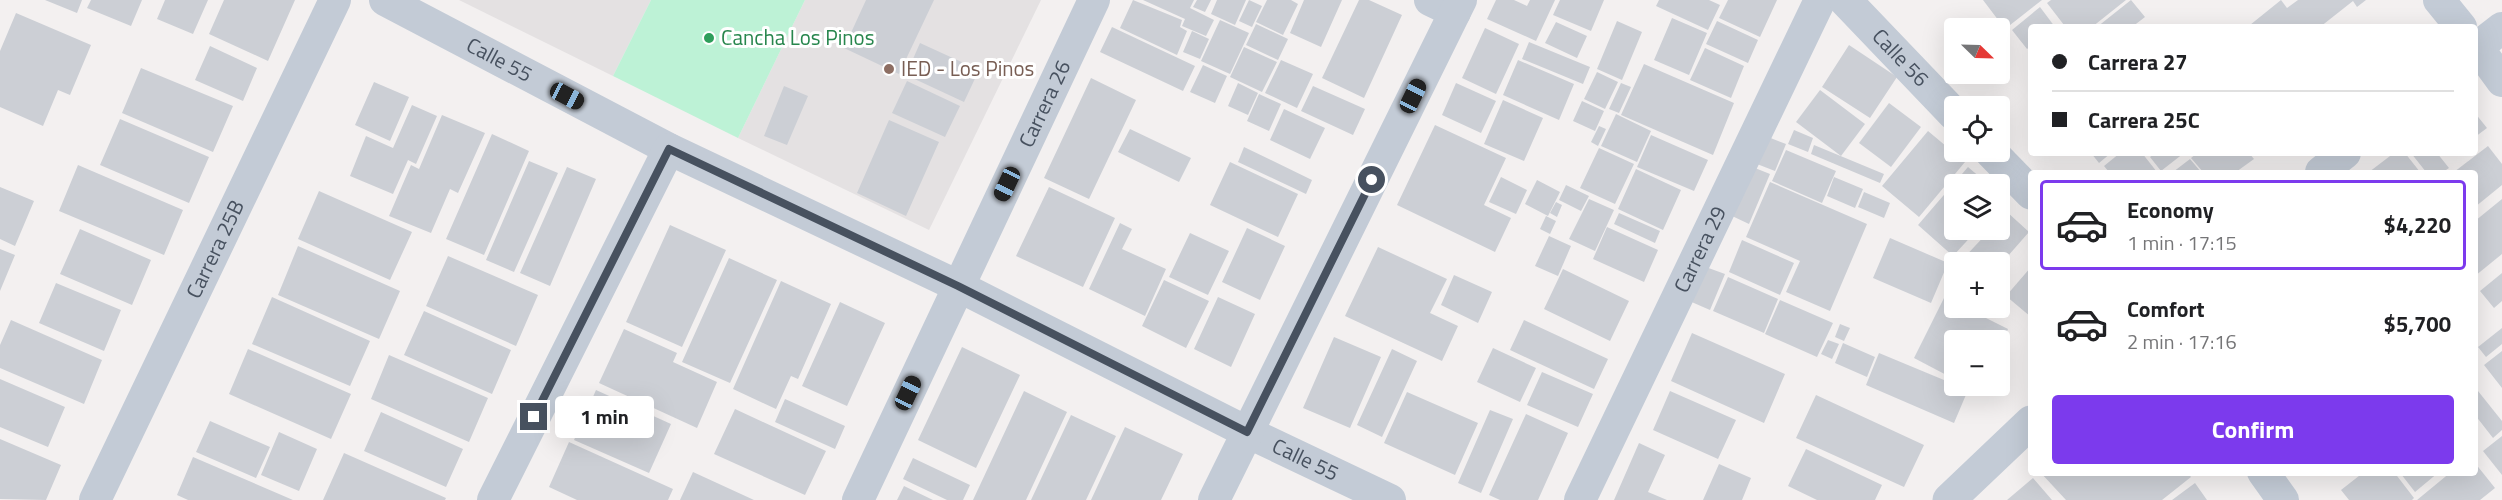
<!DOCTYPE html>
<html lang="en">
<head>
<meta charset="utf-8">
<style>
  :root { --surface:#fff; --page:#f2f2f2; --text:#202124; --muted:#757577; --line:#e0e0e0; --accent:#7c3aed }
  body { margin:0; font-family:"Titillium Web",sans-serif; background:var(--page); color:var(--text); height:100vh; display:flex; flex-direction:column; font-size:22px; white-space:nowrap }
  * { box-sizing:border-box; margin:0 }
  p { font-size:20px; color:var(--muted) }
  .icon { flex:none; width:33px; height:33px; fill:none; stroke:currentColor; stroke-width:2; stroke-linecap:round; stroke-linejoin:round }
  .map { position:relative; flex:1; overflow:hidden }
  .sheet { position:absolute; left:2028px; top:170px; width:450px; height:306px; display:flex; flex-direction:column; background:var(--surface); border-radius:6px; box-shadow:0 6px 24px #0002 }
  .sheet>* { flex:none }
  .hud { position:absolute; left:2028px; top:24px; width:450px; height:132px; border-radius:6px; box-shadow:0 6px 24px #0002; display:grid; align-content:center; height:132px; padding:0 24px; background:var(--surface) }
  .needle { width:39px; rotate:113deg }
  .buttons { position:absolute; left:1944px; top:18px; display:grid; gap:12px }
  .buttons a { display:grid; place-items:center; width:66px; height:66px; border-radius:6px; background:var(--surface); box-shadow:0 6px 24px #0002; font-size:30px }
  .end { position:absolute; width:27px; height:27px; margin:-14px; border:8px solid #47515f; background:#fff; box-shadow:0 0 0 3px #fff }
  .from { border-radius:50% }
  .bubble { position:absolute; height:42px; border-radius:6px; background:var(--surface); box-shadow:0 6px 24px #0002; font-size:20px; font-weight:700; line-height:42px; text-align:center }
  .car { position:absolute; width:18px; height:36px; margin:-18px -9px; border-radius:8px; box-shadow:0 0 4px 2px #0007; background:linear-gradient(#222 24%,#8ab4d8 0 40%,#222 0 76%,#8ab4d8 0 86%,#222 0) }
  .hud b { display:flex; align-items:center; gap:21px; height:57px; font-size:22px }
  .hud b+b { border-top:2px solid var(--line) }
  .hud i { width:15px; height:15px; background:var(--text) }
  ul { padding:10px 0 0; list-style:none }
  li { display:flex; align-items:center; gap:18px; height:90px; margin:0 12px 9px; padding:0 12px; border:3px solid transparent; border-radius:6px }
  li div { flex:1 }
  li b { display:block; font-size:22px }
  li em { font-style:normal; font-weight:700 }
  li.selected { border-color:var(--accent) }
  li>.icon { width:54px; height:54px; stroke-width:1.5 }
  .action { display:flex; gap:12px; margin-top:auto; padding:12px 24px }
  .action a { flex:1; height:69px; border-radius:6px; background:var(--accent); color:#fff; font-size:24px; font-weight:700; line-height:69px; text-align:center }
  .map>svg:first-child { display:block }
</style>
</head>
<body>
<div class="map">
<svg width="2502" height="500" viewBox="0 0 2502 500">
  <rect width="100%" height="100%" fill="#f3f0f0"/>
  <path fill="#e4e1e2" d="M459 0H651L613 76Z
    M805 0H1041L929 230 738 138Z"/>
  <path fill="#bdf2d6" d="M651 0H805L738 138 613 76Z"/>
  <path fill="#cccfd5" d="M45 0H82L77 13Z
    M91 0H142L131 26 87 8Z
    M165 0H208L193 34 157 19Z
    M224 0H295L268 61 209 34Z
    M866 0H934L899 74 844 48Z
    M1133 0 1182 20 1180 27 1187 31 1177 55 1120 28Z
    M1143 0H1194L1190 8 1214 20 1206 36 1182 26 1185 19Z
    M1197 0H1211L1205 12 1193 7Z
    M1217 0H1246L1235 25 1211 14Z
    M1249 0 1262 6 1252 27 1239 21Z
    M1267 0H1291L1298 4 1283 35 1256 22Z
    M1304 0H1342L1321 47 1290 33Z
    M1359 0H1369L1402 15 1364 98 1322 78Z
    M1496 0H1514L1527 6 1530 0H1555L1536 41 1487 19Z
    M1560 0H1604L1591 31 1553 15Z
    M1659 0H1709L1720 5 1708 30 1656 6Z
    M1728 0H1777L1760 37 1719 18Z
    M1983 0H2042L2005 29Z
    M2051 0H2126L2092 27H2062L2064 25 2047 3Z
    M2131 0 2145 17 2132 27H2097Z
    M2281 0 2287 8 2298 0H2366L2357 7 2353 1 2320 27H2252L2250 25Z
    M2040 7 2055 27H2031V46L2027 49 2012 30Z
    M16 13 91 45 70 95 58 90 43 126 0 107V51Z
    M1672 18 1707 33 1689 75 1654 60Z
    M1220 20 1249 33 1230 74 1201 61Z
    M1617 21 1642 32 1622 80 1597 69Z
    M1717 21 1758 40 1748 63 1706 44Z
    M1556 22 1587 36 1577 58 1545 43Z
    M1256 24 1288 39 1278 60 1246 45Z
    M1112 27 1195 66 1183 91 1100 52Z
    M1485 28 1519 44 1496 94 1462 78Z
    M1192 31 1209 39 1200 59 1183 52Z
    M1529 42 1590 67 1583 84 1522 59Z
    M920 43 979 70 964 102 906 75Z
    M1849 45 1897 77 1870 118 1822 87Z
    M210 46 257 68 243 101 195 80Z
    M1244 47 1277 62 1262 92 1230 77Z
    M1705 48 1744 66 1731 98 1690 80Z
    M1281 60 1313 74 1297 108 1265 93Z
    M1518 60 1574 84 1559 120 1503 95Z
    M1644 64 1734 103 1713 155 1621 115Z
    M1203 65 1227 76 1215 103 1190 92Z
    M141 68 233 106 213 152 122 113Z
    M1597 72 1618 82 1605 109 1584 99Z
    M1091 78 1136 100 1089 199 1044 178Z
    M907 81 960 106 945 137 892 113Z
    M374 82 409 97 390 141 355 125Z
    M1238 83 1258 93 1248 115 1228 106Z
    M1456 83 1496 101 1481 133 1442 115Z
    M1621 83 1631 87 1619 113 1609 109Z
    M784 86 808 96 787 145 764 136Z
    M1313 86 1365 109 1353 135 1301 111Z
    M1820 90 1865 124 1841 156 1796 122Z
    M1259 94 1281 104 1269 131 1247 121Z
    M1503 100 1543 118 1524 161 1484 144Z
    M1582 101 1604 111 1595 131 1573 121Z
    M1889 103 1921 127 1891 167 1859 143Z
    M412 105 437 116 416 164 408 160 393 194 350 176 366 136 393 148Z
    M1284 109 1325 128 1310 159 1270 140Z
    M2475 113 2487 128 2475 137Z
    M1616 114 1651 131 1637 162 1601 146Z
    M442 115 485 133 458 193 450 189 431 233 389 216 411 165 419 169Z
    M120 119 209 157 189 203 100 165Z
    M889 120 939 142 906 216 857 193Z
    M1435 125 1506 158 1484 205 1511 218 1495 252 1397 205Z
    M1599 126 1606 129 1598 146 1591 142Z
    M1130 129 1191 158 1179 182 1118 152Z
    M1794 130 1813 138 1808 152 1788 144Z
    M1928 131 1965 162 1919 217 1882 186Z
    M492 134 529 151 484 255 446 239Z
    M1651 135 1708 160 1694 191 1637 167Z
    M1768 137 1786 144 1775 171 1757 164Z
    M1814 145 1884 174 1880 183 1811 154Z
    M2488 146 2502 164V185L2475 207V172H2454Z
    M1244 147 1312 180 1306 194 1238 162Z
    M1599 148 1634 164 1615 204 1580 188Z
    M1786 150 1836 171 1822 203 1772 181Z
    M2091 153H2111L2099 163Z
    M2120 153H2142L2157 172H2109L2104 166Z
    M2155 153H2184L2161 171 2150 157Z
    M2197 153H2249L2254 159 2236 172H2203L2191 158Z
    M2394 153H2405L2420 172H2369Z
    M2411 153H2437L2449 168 2443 172H2426Z
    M2190 159 2201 172H2173Z
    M529 161 558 173 514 272 486 260Z
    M1230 162 1298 194 1278 237 1210 205Z
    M78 165 183 210 164 255 59 211Z
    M1750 166 1770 174 1749 224 1730 215Z
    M567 167 596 179 550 286 520 273Z
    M1968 167 1988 184H1954V230H1977L1953 256 1918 225Z
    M1636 169 1681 190 1663 230 1618 209Z
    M1501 177 1527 190 1516 214 1489 202Z
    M1834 177 1863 189 1855 208 1827 196Z
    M1537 180 1560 192 1548 216 1525 204Z
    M1770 182 1867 224 1830 311 1786 292 1800 261 1746 237Z
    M1566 185 1589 196 1581 211 1559 200Z
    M0 187 34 201 15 246 0 239Z
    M1049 187 1115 218 1083 287 1016 256Z
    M319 191 412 232 390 280 298 239Z
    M1864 192 1890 203 1884 218 1858 207Z
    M1589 199 1614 210 1595 251 1569 239Z
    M2502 199V254L2475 276V221Z
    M1556 202 1562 205 1557 217 1550 213Z
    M2006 211 2029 232 2000 265V262H1960L1990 230H2000V219Z
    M1619 213 1660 231 1655 243 1614 224Z
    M1546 216 1556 221 1550 234 1540 229Z
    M1120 223 1132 229 1122 249 1166 269 1145 316 1089 289Z
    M670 225 726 250 682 347 626 322Z
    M1607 227 1658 250 1644 282 1593 259Z
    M1247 228 1285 246 1260 300 1222 282Z
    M80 229 151 260 132 305 60 274Z
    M1190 233 1229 251 1208 295 1169 277Z
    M1549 236 1571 246 1558 276 1535 266Z
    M1890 238 1948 263 1931 303 1873 278Z
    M1742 240 1794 263 1780 295 1729 272Z
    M298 246 400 291 379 339 278 295Z
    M1378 247 1447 279 1430 313 1458 326 1442 361 1345 316Z
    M0 249 15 255 0 291Z
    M448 256 538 295 516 346 426 306Z
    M729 258 777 280 730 383 682 362Z
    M1703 266 1725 274 1710 310 1687 300Z
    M2031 267V317L2006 296Z
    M1563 269 1629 301 1610 341 1544 309Z
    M2502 273V301L2494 308 2480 291Z
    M1454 275 1492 292 1478 323 1441 305Z
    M1728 277 1778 299 1764 333 1713 311Z
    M1164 280 1209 301 1186 348 1142 326Z
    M781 281 831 304 798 379 791 376 776 409 733 389Z
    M1952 282 1954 283V308H1988L1984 317 2008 329 2000 346V340H1954V379L1914 358Z
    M56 283 121 310 104 351 39 323Z
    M272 297 370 341 350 386 252 344Z
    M1218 297 1255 314 1231 367 1194 349Z
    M1780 300 1833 323 1817 357 1765 334Z
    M840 302 885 323 847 406 802 386Z
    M424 311 511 350 492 394 404 355Z
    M11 320 102 360 84 404 0 368V345Z
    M1524 320 1608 359 1594 389 1510 350Z
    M1840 324 1850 328 1844 341 1835 337Z
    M2502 328V344L2486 357 2478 347Z
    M624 329 677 353 673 362 717 382 697 428 599 383Z
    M1692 333 1785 374 1764 423 1671 381Z
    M1334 337 1381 357 1350 428 1303 408Z
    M1828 340 1839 344 1832 359 1821 354Z
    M1843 343 1875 357 1867 377 1835 363Z
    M962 347 1020 375 976 468 918 440Z
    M1493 348 1536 368 1520 402 1477 382Z
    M248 349 351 394 331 439 229 394Z
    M1392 349 1417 361 1382 437 1357 425Z
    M2502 351V388L2484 365Z
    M1879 353 1968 390 1954 423 1866 385Z
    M389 355 488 398 469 442 371 399Z
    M1542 372 1593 394 1578 427 1527 405Z
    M0 379 65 407 48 447 0 427Z
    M596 390 671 424 649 473 574 440Z
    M1024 391 1067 412 1026 500H973Z
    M1670 391 1736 420 1718 459 1653 430Z
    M2478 391 2502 421V430L2493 438 2475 415V393Z
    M1407 392 1478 423 1455 475 1384 443Z
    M1816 395 1924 445 1904 487 1796 438Z
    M785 399 845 426 835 449 775 422Z
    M735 409 826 451 805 495 714 454Z
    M1490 410 1513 419 1481 493 1458 483Z
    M381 412 463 449 446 487 364 451Z
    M1526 414 1568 433 1538 500H1500L1489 495Z
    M1071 415 1116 436 1086 500H1031Z
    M210 421 270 447 256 478 196 452Z
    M1125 427 1183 454 1161 500H1091Z
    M279 432 317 449 299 491 261 475Z
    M2502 436V475L2483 451Z
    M0 439 61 465 46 500 0 499Z
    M569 442 673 489 668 500H577L549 487Z
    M1639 443 1665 455 1648 492 1667 500H1614Z
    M1806 449 1882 485 1875 500H1817L1788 486Z
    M344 453 446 498 445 500H323Z
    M193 457 293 500H188L177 495Z
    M913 458 970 485 963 500H947L903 479Z
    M2475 463 2495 488 2480 500H2417L2451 472H2475Z
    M1719 464 1751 478 1742 500H1703Z
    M693 472 754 500H680Z
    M2040 472H2187L2191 477 2162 500H2066Z
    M2364 472H2394L2414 498 2412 500H2349L2341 490Z
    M2403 472H2439L2415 492 2401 474Z
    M2033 478 2052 500H2007Z
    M2195 483 2207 500H2172Z
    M904 486 933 500H897Z"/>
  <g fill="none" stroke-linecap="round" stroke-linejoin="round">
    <g stroke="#c3cbd6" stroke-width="32">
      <path id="s1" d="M385 0 669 149 958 286 1247 432 1390 500"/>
      <path d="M1430 0 1455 12"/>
      <path d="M2439 0 2461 27"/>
      <path d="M2475 44 2502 81"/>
      <path d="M2475 49 2502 28"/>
      <path d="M2321 172 2345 153"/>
      <path d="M2263 472 2283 500"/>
      <path id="s2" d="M95 500 335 0"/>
      <path d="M493 500 669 149"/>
      <path id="s3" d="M858 500 1094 0"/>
      <path d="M1214 500 1461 0"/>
      <path id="s4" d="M1580 500 1820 0"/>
    </g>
    <g stroke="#c3cbd6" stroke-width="33">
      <path id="s5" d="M1845 0 1954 114"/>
      <path d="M1991 152 2031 193"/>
      <path d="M1949 500 2031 422"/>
    </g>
  </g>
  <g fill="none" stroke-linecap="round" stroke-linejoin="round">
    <path stroke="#47515f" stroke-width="8" d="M534 417 669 149 958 286 1247 432 1372 180"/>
  </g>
  <circle fill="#2e9e5b" stroke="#fff" stroke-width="2" cx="709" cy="38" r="6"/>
  <circle fill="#8d6e63" stroke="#fff" stroke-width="2" cx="889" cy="69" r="6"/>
  <g text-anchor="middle" stroke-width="6" stroke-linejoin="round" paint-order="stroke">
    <g font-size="21" fill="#27864d" stroke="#fff" text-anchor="start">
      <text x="721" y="45">Cancha Los Pinos</text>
    </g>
    <g font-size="21" fill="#47515f" stroke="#fff">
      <text dy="7" stroke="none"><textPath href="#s5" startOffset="80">Calle 56</textPath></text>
      <text dy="7" stroke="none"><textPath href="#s1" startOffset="129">Calle 55</textPath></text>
      <text dy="7" stroke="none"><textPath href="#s3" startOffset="438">Carrera 26</textPath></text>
      <text dy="7" stroke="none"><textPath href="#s2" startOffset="278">Carrera 25B</textPath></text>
      <text dy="7" stroke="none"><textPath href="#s4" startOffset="278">Carrera 29</textPath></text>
      <text dy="7" stroke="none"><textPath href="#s1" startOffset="1029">Calle 55</textPath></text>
    </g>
    <g font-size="21" fill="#785e54" stroke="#fff" text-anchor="start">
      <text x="901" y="76">IED - Los Pinos</text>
    </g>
  </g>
</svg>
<div class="buttons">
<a><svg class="needle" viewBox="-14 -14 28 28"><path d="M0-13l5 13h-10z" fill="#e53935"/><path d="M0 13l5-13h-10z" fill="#757577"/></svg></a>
<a><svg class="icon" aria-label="locate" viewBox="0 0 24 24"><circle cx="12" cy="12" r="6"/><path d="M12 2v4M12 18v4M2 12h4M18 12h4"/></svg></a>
<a><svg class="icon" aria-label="layers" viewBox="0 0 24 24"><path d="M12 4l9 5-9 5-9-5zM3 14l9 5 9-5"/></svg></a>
<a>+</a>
<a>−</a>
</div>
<i class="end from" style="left:1372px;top:180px"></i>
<i class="end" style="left:534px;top:417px"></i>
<div class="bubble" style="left:555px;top:396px;width:99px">1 min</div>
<i class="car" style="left:567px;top:96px;rotate:118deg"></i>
<i class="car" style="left:1413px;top:96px;rotate:26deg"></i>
<i class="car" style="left:1007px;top:184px;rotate:205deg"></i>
<i class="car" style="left:908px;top:393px;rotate:25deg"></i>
<div class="hud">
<b><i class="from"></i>Carrera 27</b>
<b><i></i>Carrera 25C</b>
</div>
<section class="sheet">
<ul>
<li class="selected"><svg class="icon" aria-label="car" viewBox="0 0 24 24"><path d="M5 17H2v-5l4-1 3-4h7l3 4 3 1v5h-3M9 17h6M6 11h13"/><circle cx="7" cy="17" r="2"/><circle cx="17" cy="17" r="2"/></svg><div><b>Economy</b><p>1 min · 17:15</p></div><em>$4,220</em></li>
<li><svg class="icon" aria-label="car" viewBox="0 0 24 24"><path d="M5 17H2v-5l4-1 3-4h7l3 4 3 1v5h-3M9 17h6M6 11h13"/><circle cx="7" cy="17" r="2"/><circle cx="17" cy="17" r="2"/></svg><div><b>Comfort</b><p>2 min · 17:16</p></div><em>$5,700</em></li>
</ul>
<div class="action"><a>Confirm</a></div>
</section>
</div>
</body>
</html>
